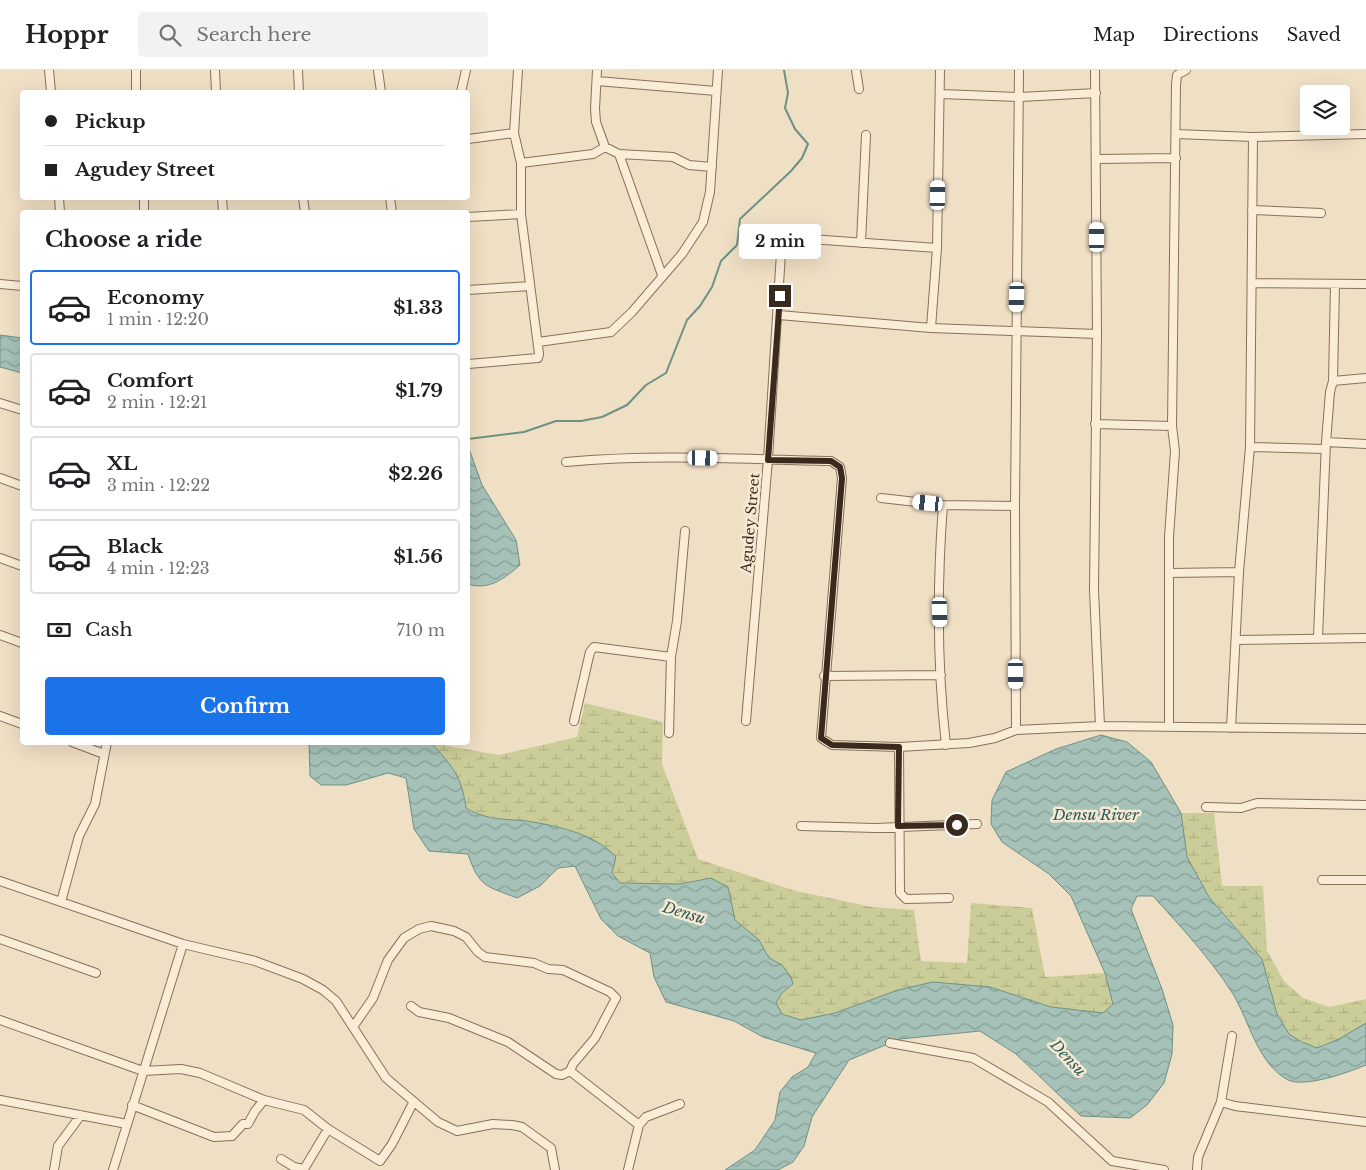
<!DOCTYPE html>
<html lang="en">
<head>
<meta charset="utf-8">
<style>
  :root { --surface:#fff; --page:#f2f2f2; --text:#202124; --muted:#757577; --line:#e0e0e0; --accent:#1a73e8 }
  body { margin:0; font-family:"Libre Baskerville",serif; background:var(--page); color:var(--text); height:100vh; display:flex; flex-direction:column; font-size:19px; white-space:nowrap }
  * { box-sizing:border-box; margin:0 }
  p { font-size:16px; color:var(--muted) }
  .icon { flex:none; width:28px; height:28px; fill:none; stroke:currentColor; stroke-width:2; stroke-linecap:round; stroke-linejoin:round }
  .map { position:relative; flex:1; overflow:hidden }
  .side { position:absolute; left:20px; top:140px; width:450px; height:535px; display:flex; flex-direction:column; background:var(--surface); border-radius:5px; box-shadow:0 5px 20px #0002 }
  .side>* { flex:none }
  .hud { position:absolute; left:20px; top:20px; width:450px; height:110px; border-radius:5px; box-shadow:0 5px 20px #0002; display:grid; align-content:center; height:110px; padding:0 25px; background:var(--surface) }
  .fabs { position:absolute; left:1300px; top:15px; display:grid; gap:10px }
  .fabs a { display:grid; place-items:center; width:50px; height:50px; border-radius:5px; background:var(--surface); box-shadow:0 5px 20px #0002; font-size:25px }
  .end { position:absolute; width:22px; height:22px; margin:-11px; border:6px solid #3a2a1e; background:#fff; box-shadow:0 0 0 2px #fff }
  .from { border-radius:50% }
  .bubble { position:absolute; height:35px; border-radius:5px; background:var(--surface); box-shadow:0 5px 20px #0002; font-size:16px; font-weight:700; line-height:35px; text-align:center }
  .car { position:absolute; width:15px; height:30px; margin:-15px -8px; border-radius:6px; box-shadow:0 0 4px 1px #0007; background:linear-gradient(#fff 24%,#345 0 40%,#fff 0 76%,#345 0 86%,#fff 0) }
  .hud b { display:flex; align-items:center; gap:18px; height:48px; font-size:19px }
  .hud b+b { border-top:1px solid var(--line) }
  .hud i { width:12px; height:12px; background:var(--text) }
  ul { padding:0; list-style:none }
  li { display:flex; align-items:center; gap:15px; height:75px; margin:0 10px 8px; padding:0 15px; border:2px solid var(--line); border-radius:5px }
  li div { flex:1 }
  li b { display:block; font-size:19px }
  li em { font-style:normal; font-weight:700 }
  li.on { border-color:var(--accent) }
  li>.icon { width:45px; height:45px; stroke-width:1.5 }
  h2 { padding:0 25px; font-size:22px; line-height:60px }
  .pay { display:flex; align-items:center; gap:12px; height:55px; padding:0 25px; font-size:19px }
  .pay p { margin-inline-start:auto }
  .primary-button { display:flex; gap:10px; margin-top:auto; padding:10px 25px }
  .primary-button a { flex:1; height:58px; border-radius:5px; background:var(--accent); color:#fff; font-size:20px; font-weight:700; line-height:58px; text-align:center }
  header { display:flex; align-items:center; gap:30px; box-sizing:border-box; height:70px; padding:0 25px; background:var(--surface); border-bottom:1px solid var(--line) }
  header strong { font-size:24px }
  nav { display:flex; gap:28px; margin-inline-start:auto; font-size:18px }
  .search { width:350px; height:45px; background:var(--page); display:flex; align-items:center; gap:12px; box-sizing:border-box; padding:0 18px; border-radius:5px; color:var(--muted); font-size:19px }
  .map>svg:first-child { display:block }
</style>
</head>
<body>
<header>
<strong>Hoppr</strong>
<div class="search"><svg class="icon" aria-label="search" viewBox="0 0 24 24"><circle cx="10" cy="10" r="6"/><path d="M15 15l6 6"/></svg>Search here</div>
<nav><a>Map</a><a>Directions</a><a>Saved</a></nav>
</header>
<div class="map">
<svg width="1366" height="1100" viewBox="0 0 1366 1100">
  <defs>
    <pattern id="wetland-marsh" width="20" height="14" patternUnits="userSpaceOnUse" patternTransform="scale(1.25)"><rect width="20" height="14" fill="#cbcd98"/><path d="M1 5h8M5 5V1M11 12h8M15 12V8" fill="none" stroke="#afb083"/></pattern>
    <pattern id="water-waves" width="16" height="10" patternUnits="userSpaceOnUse" patternTransform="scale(1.25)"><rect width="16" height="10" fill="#a6c2b8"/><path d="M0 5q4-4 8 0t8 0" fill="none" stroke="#889e95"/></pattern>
  </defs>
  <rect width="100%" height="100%" fill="#efdfc4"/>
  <path fill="url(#wetland-marsh)" d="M585 633 663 652 662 694 698 789 796 821 872 837 914 840 921 891 967 893 971 833 1032 838 1045 907 1105 903 1113 934 1103 943 1051 937 1016 925 933 912 898 920 835 943 801 950 782 944 776 933 782 923 793 915 782 895 769 888 759 870 735 850 732 837 711 808 680 814 620 813 612 803 534 752 482 747 466 738C462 707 452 695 431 673L499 685 577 667Z
    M1181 743H1214L1222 816H1263L1267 881 1284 911 1303 928 1329 937 1366 929V953L1339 969 1317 978 1302 972 1289 964 1277 944 1262 889 1209 827 1187 787Z"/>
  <path fill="url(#water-waves)" stroke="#6d9185" d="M0 265 22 268V303L0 297Z
    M468 376 482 415 516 470 520 495C505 508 489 521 468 514Z
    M1101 665 1127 672 1151 692 1181 743 1187 787 1209 827 1262 889 1277 944 1289 964 1302 972 1317 978 1339 969 1366 953V995C1349 1002 1306 1018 1288 1010 1257 993 1250 952 1233 924 1210 888 1181 857 1153 826H1137L1131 839 1162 919 1173 955 1172 984 1164 1013 1147 1035 1130 1048 1081 1046 1016 984 980 961 900 969 849 990 812 1047 804 1076 793 1092 778 1100H725L755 1080 775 1050 780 1022 792 1007 808 997 816 983 763 967 734 951 666 932 654 907 650 883 618 866 601 849 575 796 558 798 540 816 517 828C486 816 479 817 468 784L429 781 414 759 406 708 388 703 346 715H321L310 706 309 673H431C452 695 462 707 466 738 490 752 507 748 533 752 562 757 596 765 616 787L612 803 620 813 680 814 711 808 728 817 735 850 759 870 769 888 782 895 791 907 793 914 782 923 776 933 782 944 801 950 835 943 898 920 933 912 990 917 1051 937 1103 943 1113 934 1105 903 1071 826 1049 804 1002 772 991 754 992 730 1006 702 1056 679Z"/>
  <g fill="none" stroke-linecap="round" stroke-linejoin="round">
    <path stroke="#6d9185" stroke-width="2" d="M468 369 524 362 556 351H581L602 347 627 335 646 315 666 303 687 250 700 236 712 217 721 191 737 175 740 149 791 101 802 88 808 74 795 59 785 38 788 23 784 0"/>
    <g stroke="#8a705a" stroke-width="10">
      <path id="street" d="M49 0 51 22
        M215 0 216 22
        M298 0 299 22
        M378 0 381 22
        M597 0 595 39 596 52 605 77 619 84 673 87 689 95 712 97
        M856 0 859 19
        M1095 0 1097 264 1094 520 1100 656
        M597 11 716 21
        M136 22V0
        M461 22 466 0
        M941 24 1020 27 1096 23
        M1176 64 1253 67 1366 64
        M468 69 514 63
        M619 84 662 205
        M1097 89 1176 88
        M521 93 593 84 605 77
        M59 128 60 142
        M144 128V142
        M222 128 223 142
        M303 128 305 142
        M390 128 392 142
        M1252 140 1321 143
        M468 147 521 144
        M861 173 866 65
        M1252 213 1366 214
        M0 214 22 216
        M468 220 530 216
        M779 245 931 258 1097 264
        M931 258 937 178 940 0
        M538 272 611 262 632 242 682 184 703 152 710 122 718 0
        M468 294 538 288 539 284 521 144V93L514 63 518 0
        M1333 311 1366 308
        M0 333 22 340
        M1095 354 1172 356
        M1326 372 1366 374
        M1250 377 1325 379
        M566 392C654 384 743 389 831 391L840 397 842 408 821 668 832 675 899 677 969 673 995 668 1016 660 1100 656 1366 659
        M0 408 22 416
        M881 428 943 435 1015 436
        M943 435C937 514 937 596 946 675
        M0 488 22 496
        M1170 503 1239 502
        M0 565 22 573
        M1318 567 1326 372 1330 322 1333 311 1335 215
        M1236 570 1366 568
        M824 606 941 605
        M0 646 22 654
        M574 651 590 582 594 577 671 587
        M746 651 768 389 782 167 937 178
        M1169 656V467L1175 381 1172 356 1176 15 1177 5 1186 0
        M1231 658 1239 502 1250 377 1253 67
        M1016 660 1015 436 1019 0
        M669 663 671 587 677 551 685 461
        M72 672 104 684
        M899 677 900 823 906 829 949 828
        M1206 737 1241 738 1257 733 1366 735
        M801 756 875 758 977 754
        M1322 810H1366
        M0 811 183 874 255 891 303 909 323 920 336 931 386 1008 438 1052 457 1061 493 1054 512 1055 522 1057 551 1078 555 1100
        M61 832 79 766 95 734 107 672
        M0 869 96 903
        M0 950 143 1001 181 999 200 1003 264 1030 304 1040 328 1059 380 1091 392 1074 413 1033
        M353 957 373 928 388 890 404 868 419 859 431 856 454 861 466 867 478 882 485 887 534 893 548 899 563 900 610 922 616 928 595 968 573 994 570 1001 562 1005 556 1004 508 972 449 948 419 942 411 936
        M890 973 973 988 1048 1032 1112 1091 1164 1100
        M570 1001 639 1055
        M0 1030 127 1054
        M1221 1032 1235 1036 1366 1052
        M132 1035 214 1067 232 1066 243 1054H248L255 1041 264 1030
        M281 1089 294 1097 304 1099 328 1059
        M54 1100 58 1076 81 1045
        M113 1100 183 874
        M628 1100 639 1055 646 1047 680 1034
        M1197 1100 1198 1087 1221 1032 1232 966"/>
    </g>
    <use href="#street" stroke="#f9edd8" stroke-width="8"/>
  </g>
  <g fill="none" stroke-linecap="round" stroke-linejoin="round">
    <path stroke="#3a2a1e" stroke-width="6" d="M780 226 768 390 831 391 840 397 842 408 821 668 832 675 899 677 898 756 957 755"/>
  </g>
  <g text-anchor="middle" stroke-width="5" stroke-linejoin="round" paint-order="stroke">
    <g font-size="14" fill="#3a2a1e" stroke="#f6ead4">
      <text transform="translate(750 453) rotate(-85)" y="5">Agudey Street</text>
    </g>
    <g font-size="15" font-style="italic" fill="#2d5a53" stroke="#f6ead4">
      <text x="1096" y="750">Densu River</text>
      <text transform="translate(684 843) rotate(17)" y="5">Densu</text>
      <text transform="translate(1068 988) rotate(47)" y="5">Densu</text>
    </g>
  </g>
</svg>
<div class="fabs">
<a><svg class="icon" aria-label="layers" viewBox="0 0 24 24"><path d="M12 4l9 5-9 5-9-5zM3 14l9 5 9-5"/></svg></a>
</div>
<i class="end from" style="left:957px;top:755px"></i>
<i class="end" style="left:780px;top:226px"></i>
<div class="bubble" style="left:739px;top:154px;width:82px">2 min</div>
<i class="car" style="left:938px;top:125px;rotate:1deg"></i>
<i class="car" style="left:1097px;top:167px;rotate:0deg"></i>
<i class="car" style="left:1017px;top:227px;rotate:182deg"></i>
<i class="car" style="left:703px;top:388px;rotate:91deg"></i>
<i class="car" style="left:928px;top:433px;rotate:276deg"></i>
<i class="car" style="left:940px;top:542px;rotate:178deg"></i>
<i class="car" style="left:1016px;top:604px;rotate:180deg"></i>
<div class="hud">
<b><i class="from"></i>Pickup</b>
<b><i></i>Agudey Street</b>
</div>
<section class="side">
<h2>Choose a ride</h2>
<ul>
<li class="on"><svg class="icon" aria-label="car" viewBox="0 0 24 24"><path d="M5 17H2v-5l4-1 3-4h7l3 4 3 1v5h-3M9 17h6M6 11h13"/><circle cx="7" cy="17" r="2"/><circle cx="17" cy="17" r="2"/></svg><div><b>Economy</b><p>1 min · 12:20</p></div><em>$1.33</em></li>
<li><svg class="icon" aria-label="car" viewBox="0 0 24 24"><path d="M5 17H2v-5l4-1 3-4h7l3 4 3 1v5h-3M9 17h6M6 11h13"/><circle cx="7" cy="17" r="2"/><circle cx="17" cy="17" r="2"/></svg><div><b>Comfort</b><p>2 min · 12:21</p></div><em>$1.79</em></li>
<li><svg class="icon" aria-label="car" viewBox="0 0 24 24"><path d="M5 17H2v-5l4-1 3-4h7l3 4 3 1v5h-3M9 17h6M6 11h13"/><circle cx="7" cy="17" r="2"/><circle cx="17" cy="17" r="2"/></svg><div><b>XL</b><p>3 min · 12:22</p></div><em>$2.26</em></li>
<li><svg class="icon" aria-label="car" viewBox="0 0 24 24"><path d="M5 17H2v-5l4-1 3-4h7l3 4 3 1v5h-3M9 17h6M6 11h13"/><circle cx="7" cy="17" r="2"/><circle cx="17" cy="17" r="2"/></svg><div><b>Black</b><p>4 min · 12:23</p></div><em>$1.56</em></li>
</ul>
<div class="pay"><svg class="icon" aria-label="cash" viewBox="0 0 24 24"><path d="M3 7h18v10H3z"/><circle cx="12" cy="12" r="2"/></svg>Cash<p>710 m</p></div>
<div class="primary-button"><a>Confirm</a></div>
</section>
</div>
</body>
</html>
